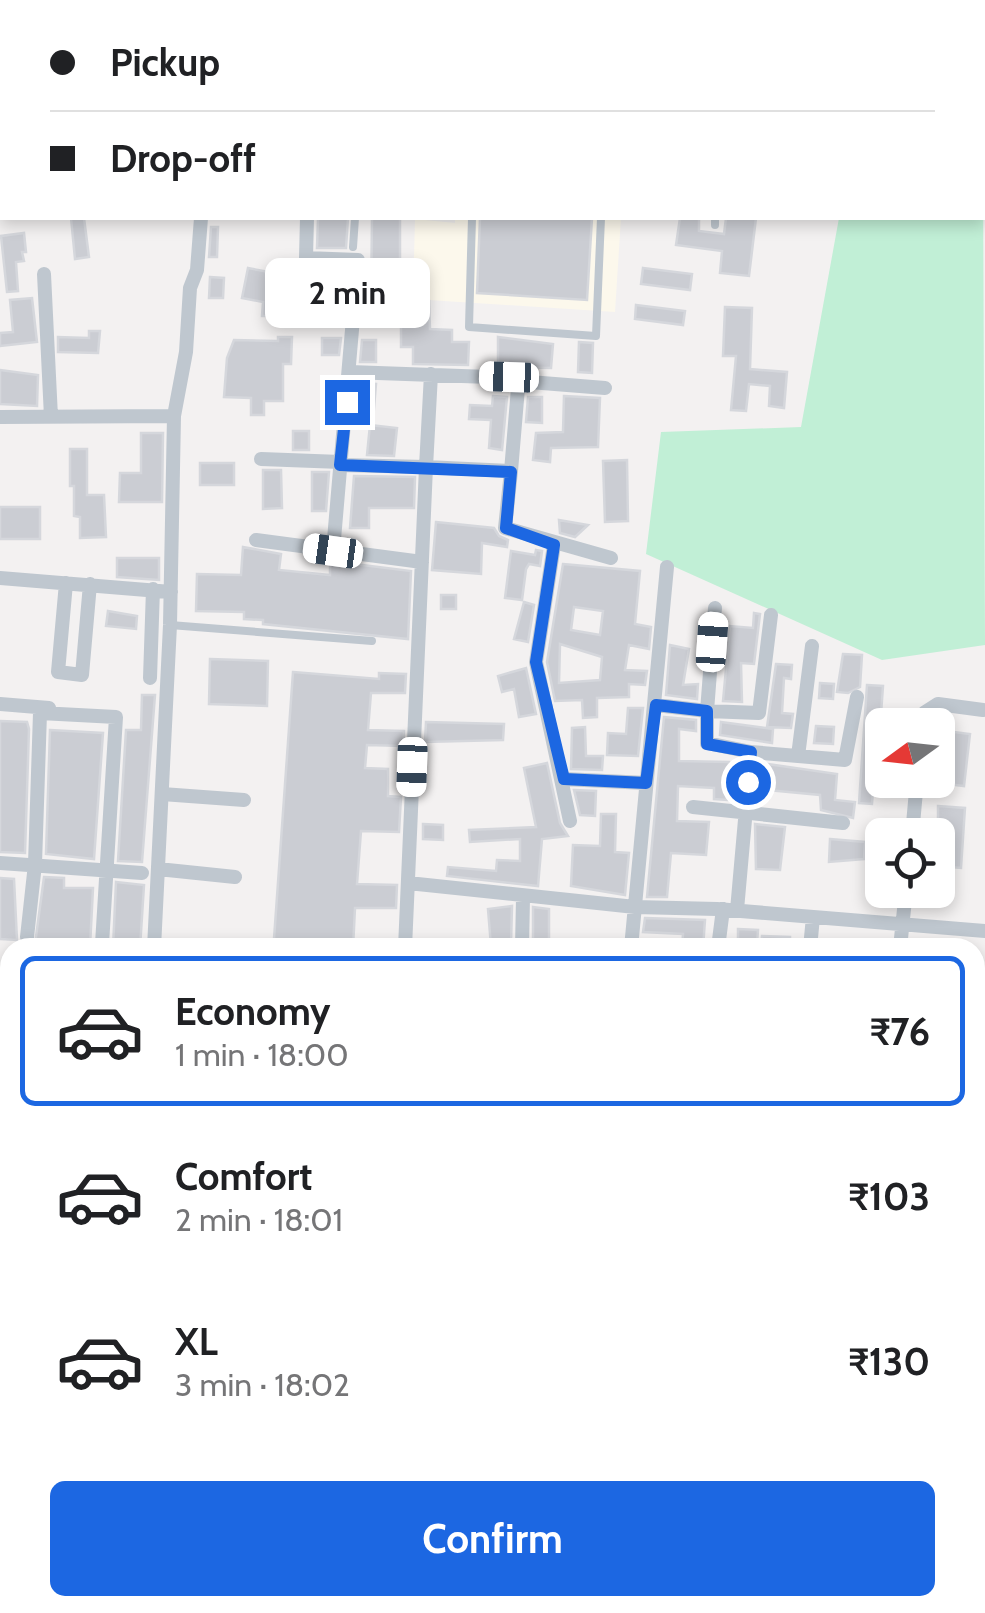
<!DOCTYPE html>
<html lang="en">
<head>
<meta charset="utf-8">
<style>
  :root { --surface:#fff; --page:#f6f6f6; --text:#202124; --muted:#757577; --line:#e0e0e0; --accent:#1c67e2 }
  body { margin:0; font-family:Cabin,sans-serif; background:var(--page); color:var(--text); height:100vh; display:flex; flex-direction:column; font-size:38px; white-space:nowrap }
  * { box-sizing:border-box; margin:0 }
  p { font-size:32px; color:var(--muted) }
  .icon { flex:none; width:55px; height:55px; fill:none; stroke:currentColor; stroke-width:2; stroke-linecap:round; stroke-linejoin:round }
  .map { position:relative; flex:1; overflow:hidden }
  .panel { position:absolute; left:0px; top:938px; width:985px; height:678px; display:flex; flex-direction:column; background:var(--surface); border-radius:30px 30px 0 0; box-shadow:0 5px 15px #0003 }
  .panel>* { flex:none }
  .hud { position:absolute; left:0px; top:0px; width:985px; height:220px; box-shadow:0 5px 15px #0003; display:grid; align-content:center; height:220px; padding:0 50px; background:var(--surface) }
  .needle { width:65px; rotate:255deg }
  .fabs { position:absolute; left:865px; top:708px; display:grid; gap:20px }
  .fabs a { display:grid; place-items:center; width:90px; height:90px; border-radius:15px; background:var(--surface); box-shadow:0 5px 15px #0003; font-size:50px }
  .end { position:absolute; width:45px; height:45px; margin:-22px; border:12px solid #1c67e2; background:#fff; box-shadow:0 0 0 5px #fff }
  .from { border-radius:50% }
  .bubble { position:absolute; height:70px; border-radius:15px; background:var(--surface); box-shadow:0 5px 15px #0003; font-size:32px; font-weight:800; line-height:70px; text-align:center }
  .car { position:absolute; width:30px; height:60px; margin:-30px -15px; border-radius:12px; box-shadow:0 0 8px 2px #0007; background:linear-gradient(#fff 24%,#345 0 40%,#fff 0 76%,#345 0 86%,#fff 0) }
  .hud b { display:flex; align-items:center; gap:35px; height:95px; font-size:38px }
  .hud b+b { border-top:2px solid var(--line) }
  .hud i { width:25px; height:25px; background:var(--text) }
  ul { padding:18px 0 0; list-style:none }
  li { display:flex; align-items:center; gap:30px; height:150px; margin:0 20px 15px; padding:0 30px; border:5px solid transparent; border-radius:15px }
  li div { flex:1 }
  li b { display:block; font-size:38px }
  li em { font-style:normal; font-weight:800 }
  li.active { border-color:var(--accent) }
  li>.icon { width:90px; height:90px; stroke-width:1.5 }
  .button { display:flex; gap:20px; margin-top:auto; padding:20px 50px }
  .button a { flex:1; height:115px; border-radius:15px; background:var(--accent); color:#fff; font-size:40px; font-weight:800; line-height:115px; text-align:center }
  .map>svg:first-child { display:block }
</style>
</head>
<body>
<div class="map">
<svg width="985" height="1613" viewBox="0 0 985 1613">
  <rect width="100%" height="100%" fill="#f3f1f1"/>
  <path fill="#fcf8ec" d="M455 218H621L615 312 413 299 415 219 455 223Z"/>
  <path fill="#c1efd6" d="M983 175 985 645 882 660 646 554 661 432 801 427 839 218H982Z"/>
  <path fill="#cbcdd3" stroke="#d5d7dc" stroke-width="2.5" fill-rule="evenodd" d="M71 218H84L89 257 75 259Z
    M318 218H348L346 248H317Z
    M372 218H400V300L429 301 430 329 452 330V342H469L468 365 413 364V347H401V318L364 316 365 300H371Z
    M480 218H592L587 300 477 293Z
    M680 218H699V231L724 234 726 218H756L749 276 720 273 722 251 676 245Z
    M211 227H218L217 257H209Z
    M24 233 26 252H22L24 261 16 262 18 291 7 292 1 236Z
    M248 268 274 273 341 270V290L280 289 279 316H262L263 302 242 298Z
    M643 268 692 274 690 290 641 284Z
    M210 277 224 278 223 298H209Z
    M32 298 37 342 0 346V333L13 332 10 300Z
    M636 305 685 311 683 325 635 319Z
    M725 307 752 308 750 369 787 372 784 408 769 406 770 386 749 384 746 411 731 410 736 356H723Z
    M89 331H100L98 353 58 352V337L89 338Z
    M278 337H292L291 364H283V401H264V415H251V398L224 397 227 358 234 340 278 341Z
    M498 337 553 344 551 368 498 367Z
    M322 338H341L339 355H322Z
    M362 340H376V362H360Z
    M579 342 593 343 592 373 578 372Z
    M0 370 38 375 37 406 0 404Z
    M358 383 376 384 373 420 355 418Z
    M493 396 507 397 502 450 489 448 491 420 469 419 470 405 492 406Z
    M564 396 600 398 598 447 551 448 550 462 533 460 536 433 563 432Z
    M528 397H542V423L526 422Z
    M370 425 397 428 394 456 367 455Z
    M293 431H309V450H293Z
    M141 433H163L162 502H119L120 473H141Z
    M70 449H87V495H104L106 537 80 538V517L74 516V486H70Z
    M627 460 628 521 605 522 603 461Z
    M200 463H234V485H200Z
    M263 470H281L282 508 263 509Z
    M312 472H329L326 511H312Z
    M354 476 415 477 414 508H369V528H350Z
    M0 507H40V539H0Z
    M559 520 588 525 575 537 560 533Z
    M436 522 494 528 499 536 508 540 507 547 482 543 481 574 432 570Z
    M243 547 281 554 279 570 330 575V561L411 571 408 639 263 624V620L244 619V612L196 611 197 574 241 575Z
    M536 550 542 551 540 566 529 564 526 569 522 600 505 598 511 551 535 555Z
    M117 558H159V580L117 577Z
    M563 564 640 571 635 624 651 627 649 649 629 645 625 670 647 671 645 685 629 684V697L597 698V717L583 718 582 700 555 701 547 662ZM574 607 603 611 600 635 571 630ZM560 644 602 657 600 680 559 683Z
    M441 595H456V609H441Z
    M524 602 534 605 528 642 514 639Z
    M108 611 137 616 136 629 106 626Z
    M754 613 760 614 754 664 741 663 742 702 723 701 730 626 753 628Z
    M670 645 689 649 683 685 698 684 697 699 666 695Z
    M843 654 862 655 860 687 848 693 837 692Z
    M210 659 268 661 267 706 209 704Z
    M776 664 792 665 791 679 784 678 782 713 793 714 791 728 767 727Z
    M526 668 536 714 519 717 514 689 502 692 498 676Z
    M293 672 379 679V673L406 674 405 693H371L368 730 404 731 403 746 367 745 365 768 388 769V796L401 797 399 832 361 831 357 884 397 885 396 908H355L353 948H284V940L274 939Z
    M820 683 834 684 833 699 819 698Z
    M867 685 883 686 878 757 882 760V773L874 778 872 804 859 803Z
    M142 695H155L142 862 118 861 126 730H141Z
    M628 708H643L638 756 607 755 608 733 626 734Z
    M664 717 696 720V731L679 729V761L729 762 727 800 714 799V788L678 786 677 821 709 822 706 855 671 853 667 897H647Z
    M0 721 27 722 29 729 25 853 0 852Z
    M426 722 504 724 503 740 425 742Z
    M721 722 773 729 772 743 720 735Z
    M816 726 834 727 833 744 814 743Z
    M585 727 586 756H603L602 770 571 769 572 728Z
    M50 730 103 733 94 859 46 854Z
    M938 730 970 734 964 786 938 783Z
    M547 763 560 823 568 836 542 839 538 886 447 876 448 867 496 871 497 860 520 861V839L470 842 469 830 536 827 524 768Z
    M761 763 837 774 835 800 855 802 853 818 821 810 820 795 758 789Z
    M574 790 596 791 595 816 580 815Z
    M938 806 965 808 961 868 938 866Z
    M601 814H616L615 852 629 853 625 895 571 886 573 845 600 846Z
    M423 824 443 825V840L423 839Z
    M755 824 785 827 780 870 756 869Z
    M830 839 865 842 864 859 829 862Z
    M44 877 64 878V888H93L90 947 35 944Z
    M0 878 14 879 17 940 0 939Z
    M116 882 144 885 140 948H113Z
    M512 906 511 944 491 946 488 909Z
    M533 907 549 909V945H533Z
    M645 918 705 920 703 948H682L683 934 643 932Z
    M738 929 758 930 757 944 738 943Z
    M762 936 790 937V948H761Z"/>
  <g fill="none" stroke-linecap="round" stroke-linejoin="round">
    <path stroke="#79cda8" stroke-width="2.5" stroke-dasharray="8 5" stroke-linecap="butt" d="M390 2V0"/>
    <path stroke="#bfc7cf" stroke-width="8" d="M472 218 469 327 596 336 601 218
      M715 225V218
      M353 247 355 218
      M170 625 372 641"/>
    <path stroke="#bfc7cf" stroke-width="14" d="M628 0 629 2
      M690 2V0
      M872 2V0
      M0 88 2 91
      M0 161 2 160
      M307 218 306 258 358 260 333 551
      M44 274 51 417
      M350 372 515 378 518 388 511 471
      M431 374 426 467 511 471 505 528 611 558
      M517 381 605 388
      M174 416 186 352 190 288 197 270 201 218
      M0 417 174 416 170 625 154 948
      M261 459 341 462
      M340 465 426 467 405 948
      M256 540 422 562
      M554 545 536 662 570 821
      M0 578 171 592
      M66 583 58 672 82 675 90 584
      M715 608 707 711 759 713 771 615
      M150 678 153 589
      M0 704 49 708
      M656 705 707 711V743L751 752 737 910
      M923 725 924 713 938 704 983 710
      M751 752 845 760 857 697
      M798 756 812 646
      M564 779 646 783
      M162 794 244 800
      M693 807 843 823
      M912 835 917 780
      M0 863 142 873
      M158 869 235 877
      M408 883 635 907 717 909 985 931
      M27 937 35 864 40 713 116 717 102 944
      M154 946 172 948
      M522 948 523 898
      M631 948 667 567
      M718 948 723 909
      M810 948 813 917
      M900 948 906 890
      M0 1010 10 1011
      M975 1160H985"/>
    <path stroke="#c2cbd7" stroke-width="20" d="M552 0 561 2
      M0 19H2
      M982 75H985
      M982 140 985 141"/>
    <path stroke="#b1bfcf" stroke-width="22" d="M321 0 341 2
      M474 0 488 2
      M982 96H985
      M982 120H985"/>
    <g stroke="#b3b6bb" stroke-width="8">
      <path id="rail" d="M377 0 391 2
        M404 0 419 2
        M982 108 985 109"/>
    </g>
    <use href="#rail" stroke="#fff" stroke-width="4" stroke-dasharray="11" stroke-linecap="butt"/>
  </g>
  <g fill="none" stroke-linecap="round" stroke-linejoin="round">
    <path stroke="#1c67e2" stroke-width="12" d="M347 402 340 465 511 472 506 528 554 545 536 662 564 779 646 783 656 705 707 711V744L751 752 748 782"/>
  </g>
</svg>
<div class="fabs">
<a><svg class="needle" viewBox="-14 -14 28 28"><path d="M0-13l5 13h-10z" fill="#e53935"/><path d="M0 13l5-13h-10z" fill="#757577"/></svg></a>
<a><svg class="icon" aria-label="locate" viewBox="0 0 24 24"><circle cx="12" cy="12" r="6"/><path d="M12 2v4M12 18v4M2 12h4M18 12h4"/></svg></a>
</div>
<i class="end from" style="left:748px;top:782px"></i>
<i class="end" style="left:347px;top:402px"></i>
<div class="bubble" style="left:265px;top:258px;width:165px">2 min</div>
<i class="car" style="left:509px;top:377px;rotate:272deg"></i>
<i class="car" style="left:333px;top:551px;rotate:278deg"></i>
<i class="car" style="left:712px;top:642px;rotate:4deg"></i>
<i class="car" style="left:412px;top:767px;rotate:182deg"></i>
<div class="hud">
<b><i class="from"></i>Pickup</b>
<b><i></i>Drop-off</b>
</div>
<section class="panel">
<ul>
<li class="active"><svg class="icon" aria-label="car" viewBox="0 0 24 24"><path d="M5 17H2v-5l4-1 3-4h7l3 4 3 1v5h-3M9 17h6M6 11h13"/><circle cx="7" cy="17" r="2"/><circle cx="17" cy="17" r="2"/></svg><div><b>Economy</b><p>1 min · 18:00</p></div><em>₹76</em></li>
<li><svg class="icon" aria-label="car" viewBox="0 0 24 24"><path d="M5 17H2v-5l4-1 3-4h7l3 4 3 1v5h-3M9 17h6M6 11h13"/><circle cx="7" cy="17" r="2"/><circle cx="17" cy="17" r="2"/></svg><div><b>Comfort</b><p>2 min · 18:01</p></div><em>₹103</em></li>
<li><svg class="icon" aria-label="car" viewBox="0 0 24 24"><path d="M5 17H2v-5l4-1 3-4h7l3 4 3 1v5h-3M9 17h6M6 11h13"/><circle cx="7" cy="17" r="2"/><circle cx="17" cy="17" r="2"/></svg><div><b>XL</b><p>3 min · 18:02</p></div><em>₹130</em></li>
</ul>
<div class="button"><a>Confirm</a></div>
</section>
</div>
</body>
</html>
